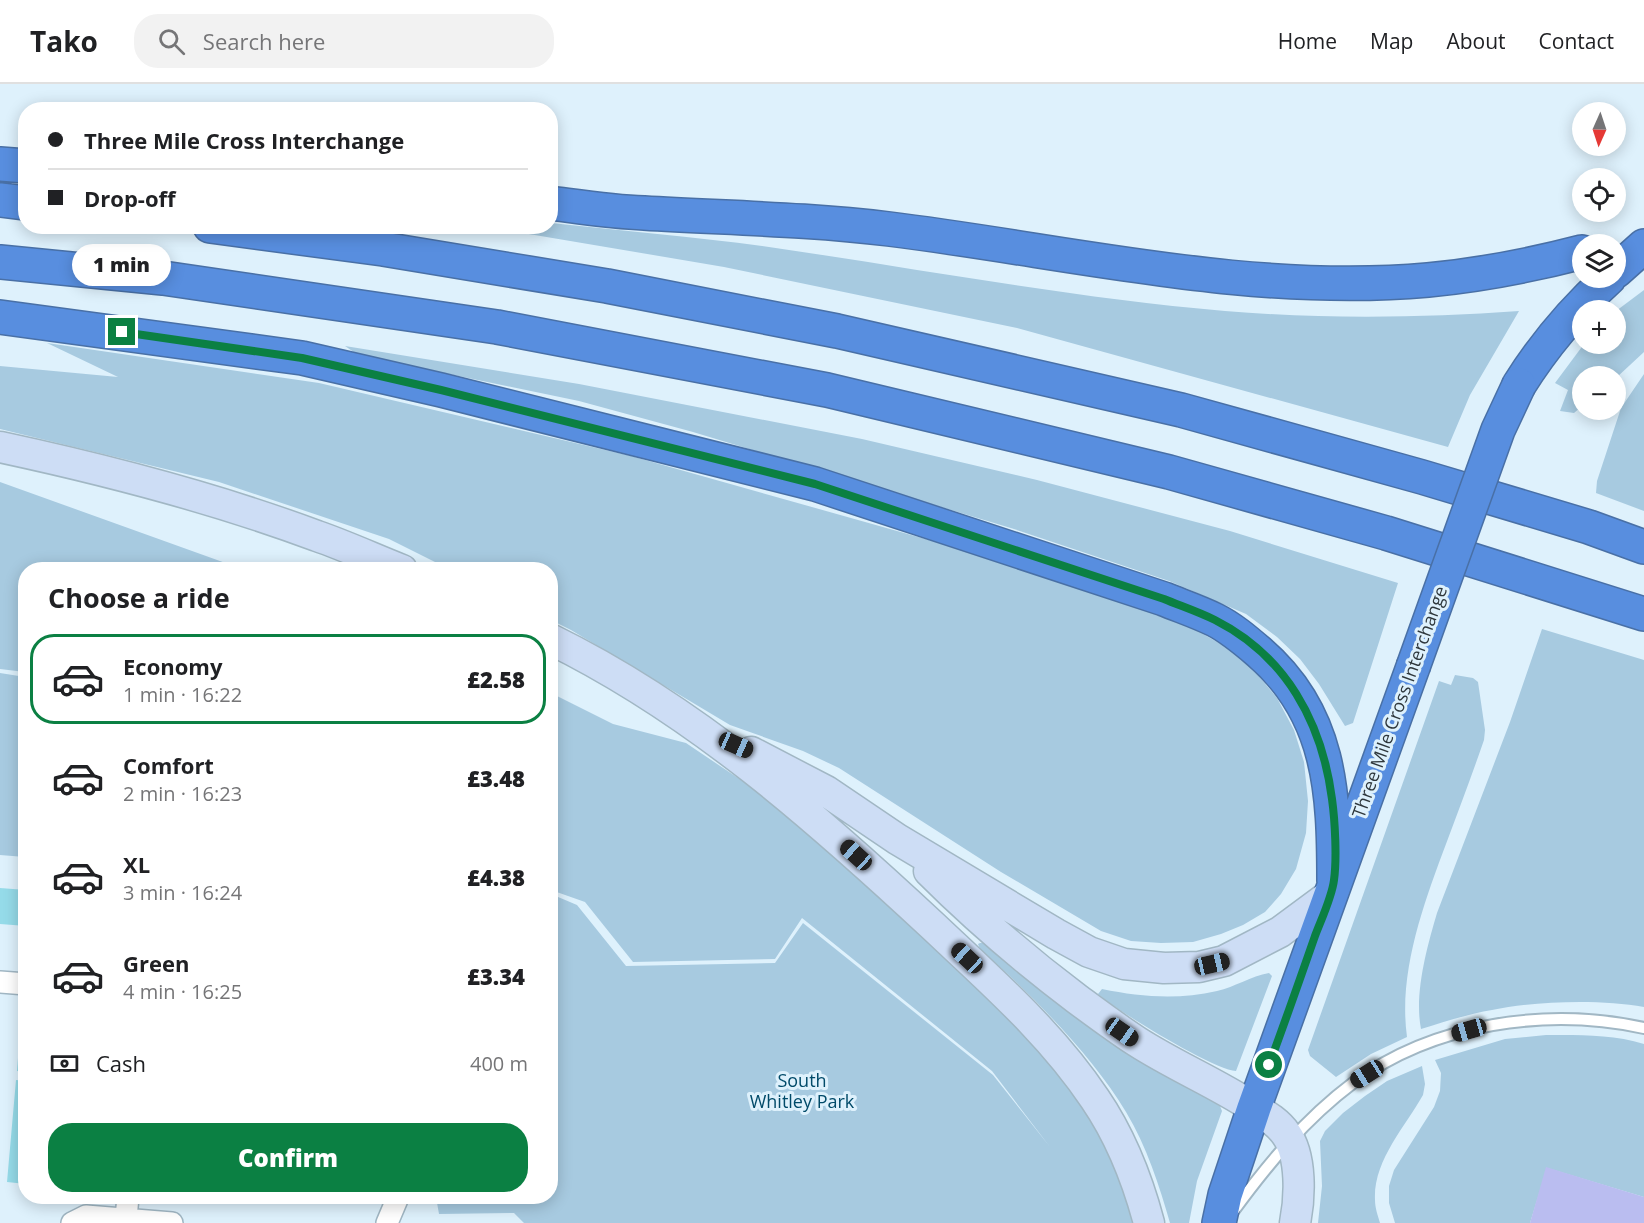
<!DOCTYPE html>
<html lang="en">
<head>
<meta charset="utf-8">
<style>
  :root { --surface:#fff; --page:#f2f2f2; --text:#202124; --muted:#757577; --line:#e0e0e0; --accent:#0b8043 }
  body { margin:0; font-family:"Open Sans",sans-serif; background:var(--page); color:var(--text); height:100vh; display:flex; flex-direction:column; font-size:22px; white-space:nowrap }
  * { box-sizing:border-box; margin:0 }
  p { font-size:20px; color:var(--muted) }
  .icon { flex:none; width:33px; height:33px; fill:none; stroke:currentColor; stroke-width:2; stroke-linecap:round; stroke-linejoin:round }
  .map { position:relative; flex:1; overflow:hidden }
  .side { position:absolute; left:18px; top:478px; width:540px; height:642px; display:flex; flex-direction:column; background:var(--surface); border-radius:24px; box-shadow:0 3px 15px #0003 }
  .side>* { flex:none }
  .banner { position:absolute; left:18px; top:18px; width:540px; height:132px; border-radius:24px; box-shadow:0 3px 15px #0003; display:grid; align-content:center; height:132px; padding:0 30px; background:var(--surface) }
  .needle { width:39px; rotate:183deg }
  .controls { position:absolute; left:1572px; top:18px; display:grid; gap:12px }
  .controls a { display:grid; place-items:center; width:54px; height:54px; border-radius:50%; background:var(--surface); box-shadow:0 3px 15px #0003; font-size:30px }
  .end { position:absolute; width:27px; height:27px; margin:-14px; border:8px solid #0b8043; background:#fff; box-shadow:0 0 0 3px #fff }
  .from { border-radius:50% }
  .bubble { position:absolute; height:42px; border-radius:21px; background:var(--surface); box-shadow:0 3px 15px #0003; font-size:20px; font-weight:800; line-height:42px; text-align:center }
  .car { position:absolute; width:18px; height:36px; margin:-18px -9px; border-radius:8px; box-shadow:0 0 4px 2px #0007; background:linear-gradient(#222 24%,#8ab4d8 0 40%,#222 0 76%,#8ab4d8 0 86%,#222 0) }
  .banner b { display:flex; align-items:center; gap:21px; height:57px; font-size:22px }
  .banner b+b { border-top:2px solid var(--line) }
  .banner i { width:15px; height:15px; background:var(--text) }
  ul { padding:0; list-style:none }
  li { display:flex; align-items:center; gap:18px; height:90px; margin:0 12px 9px; padding:0 18px; border:3px solid transparent; border-radius:24px }
  li div { flex:1 }
  li b { display:block; font-size:22px }
  li em { font-style:normal; font-weight:800 }
  li.active { border-color:var(--accent) }
  li>.icon { width:54px; height:54px; stroke-width:1.5 }
  h2 { padding:0 30px; font-size:27px; line-height:72px }
  .pay { display:flex; align-items:center; gap:15px; height:66px; padding:0 30px; font-size:22px }
  .pay p { margin-inline-start:auto }
  .button { display:flex; gap:12px; margin-top:auto; padding:12px 30px }
  .button a { flex:1; height:69px; border-radius:24px; background:var(--accent); color:#fff; font-size:24px; font-weight:800; line-height:69px; text-align:center }
  header { display:flex; align-items:center; gap:36px; box-sizing:border-box; height:84px; padding:0 30px; background:var(--surface); border-bottom:2px solid var(--line) }
  header strong { font-size:28px }
  nav { display:flex; gap:33px; margin-inline-start:auto; font-size:21px }
  .search { width:420px; height:54px; background:var(--page); display:flex; align-items:center; gap:15px; box-sizing:border-box; padding:0 21px; border-radius:24px; color:var(--muted); font-size:22px }
  .map>svg:first-child { display:block }
</style>
</head>
<body>
<header>
<strong>Tako</strong>
<div class="search"><svg class="icon" aria-label="search" viewBox="0 0 24 24"><circle cx="10" cy="10" r="6"/><path d="M15 15l6 6"/></svg>Search here</div>
<nav><a>Home</a><a>Map</a><a>About</a><a>Contact</a></nav>
</header>
<div class="map">
<svg width="1644" height="1139" viewBox="0 0 1644 1139">
  <rect width="100%" height="100%" fill="#def1fc"/>
  <path fill="#a7cae0" d="M551 139C623 147 697 153 769 163 921 185 1072 214 1225 227 1323 235 1420 234 1519 227L1470 311 1448 363 1017 244 724 183 488 143 550 142Z
    M1644 206V268L1616 294 1582 292V322L1574 329 1560 327 1568 306 1555 299 1584 260H1616V227Z
    M47 259 319 299 631 372 1007 478 1138 518 1187 541 1226 563 1254 586 1277 614 1294 646 1304 678 1308 717 1306 749 1296 785 1281 810 1265 828 1243 841 1221 850 1193 858 1161 859 1131 857 1101 847 1001 788 839 684 803 667 730 641 571 546 551 536 550 486H451L389 455 219 398 0 345V282L118 293Z
    M345 262 579 300 862 355 1037 396 1230 447 1398 499 1353 639 1345 642 1319 600 1300 575 1277 553 1246 530 1169 497 1014 445 693 348 579 317 358 271Z
    M1644 290V427L1596 409 1597 397 1621 324Z
    M0 398 245 486H26L25 588 0 585Z
    M1542 545 1644 576V923C1600 915 1536 917 1492 926 1468 930 1444 938 1421 945 1414 910 1427 863 1437 829L1510 638Z
    M0 589 25 593V773L0 771Z
    M1455 591 1473 594 1478 598 1485 646 1484 656C1472 691 1459 725 1446 760 1424 819 1398 888 1407 953L1371 970 1336 993 1310 972 1308 966 1439 597 1451 601Z
    M551 609 613 640 686 659 775 719 904 828 1085 1012 1142 1139H524L514 1129 439 1130 436 1113H550L551 1078 554 1077 550 995 551 810 577 821 626 882 775 879 803 839 993 991 1050 1063 992 987 802 834 775 875 633 878 585 818 551 806Z
    M980 859H984L1043 906 1134 970 1220 1022 1222 1027 1197 1097 1189 1139H1170C1159 1101 1147 1063 1126 1028 1093 972 1029 908 980 865L978 860Z
    M1269 889 1272 892 1236 987C1214 986 1117 927 1098 910L1102 905C1141 913 1178 916 1217 907 1235 903 1251 892 1269 889Z
    M1546 951C1578 951 1612 950 1644 960V1113L1547 1084 1530 1139H1395L1389 1119V1102L1394 1086 1434 1023 1440 1007 1441 989 1435 976 1505 955Z
    M1422 982 1425 1000 1423 1011C1405 1043 1373 1077 1375 1116 1375 1124 1378 1132 1380 1139H1318L1322 1102 1320 1057 1325 1047 1343 1029 1365 1012 1387 997Z"/>
  <path fill="#babdf0" d="M1546 1083 1644 1113V1139H1530Z"/>
  <path fill="#95dbe9" d="M0 804 26 806V842L0 840Z
    M23 909H26V988L17 987Z
    M16 996 26 997V1100L7 1098Z"/>
  <g fill="none" stroke-linecap="round" stroke-linejoin="round">
    <g stroke="#a1b7c4" stroke-width="14">
      <path id="lane" d="M1232 1129C1267 1081 1305 1035 1353 999 1434 939 1547 923 1644 944"/>
    </g>
    <g stroke="#a1b7c4" stroke-width="24">
      <path id="street" d="M0 898 26 900
        M126 1134 128 1113
        M72 1139 86 1132 172 1139
        M387 1139 398 1113"/>
    </g>
    <g stroke="#a1b7c4" stroke-width="33">
      <path id="secondary" d="M0 363C107 386 215 414 317 452 346 462 374 475 402 486
        M550 555C695 626 817 734 934 843 991 897 1051 949 1095 1015 1121 1053 1137 1094 1149 1139
        M751 668 826 707 897 755 1056 850 1089 868 1124 880 1164 884 1199 883 1224 877 1280 848 1330 811
        M929 787C975 833 1024 875 1077 915 1096 929 1116 944 1136 957 1173 981 1214 998 1251 1022 1264 1030 1278 1038 1286 1050 1302 1072 1300 1114 1295 1139"/>
    </g>
    <g stroke="#4970a6" stroke-width="36">
      <path id="highway" d="M0 80 26 82
        M0 116 26 119
        M550 119C581 123 613 128 644 129 726 134 807 135 889 145 1068 167 1247 212 1428 196 1480 191 1532 181 1582 168
        M210 142 383 165 607 202 837 247 1181 326 1422 393 1589 443 1644 463
        M0 178 163 194 497 243 827 306 1169 388 1386 449 1644 530
        M1616 187 1644 162
        M0 233 302 274 441 306 815 400 1164 515C1181 522 1199 528 1215 536 1231 544 1245 556 1259 568 1331 630 1334 709 1334 797
        M1519 301C1544 261 1575 225 1609 194
        M1219 1139 1225 1111 1254 1024 1413 583"/>
    </g>
    <use href="#lane" stroke="#fff" stroke-width="10"/>
    <use href="#street" stroke="#fff" stroke-width="21"/>
    <use href="#secondary" stroke="#cdddf5" stroke-width="30"/>
    <use href="#highway" stroke="#588edf" stroke-width="33"/>
    <g stroke="#4970a6" stroke-width="36" stroke-linecap="butt">
      <path id="highway-bridge" d="M1413 583 1498 346 1519 301"/>
    </g>
    <use href="#highway-bridge" stroke="#588edf" stroke-width="33"/>
  </g>
  <g fill="none" stroke-linecap="round" stroke-linejoin="round">
    <path stroke="#0b8043" stroke-width="8" d="M122 248 302 274 441 306 815 400 1164 515C1181 522 1199 528 1215 536 1286 572 1322 638 1332 715 1335 737 1337 774 1334 796 1332 813 1321 836 1315 852 1300 895 1285 938 1269 981"/>
  </g>
  <g text-anchor="middle" stroke-width="6" stroke-linejoin="round" paint-order="stroke">
    <g font-size="18" fill="#2e373c" stroke="#def1fc">
      <text transform="translate(1400 618) rotate(-70)" y="6">Three Mile Cross Interchange</text>
    </g>
    <g font-size="18" fill="#004a69" stroke="#def1fc">
      <text x="802" y="1003">South<tspan x="802" dy="21">Whitley Park</tspan></text>
    </g>
  </g>
</svg>
<div class="controls">
<a><svg class="needle" viewBox="-14 -14 28 28"><path d="M0-13l5 13h-10z" fill="#e53935"/><path d="M0 13l5-13h-10z" fill="#757577"/></svg></a>
<a><svg class="icon" aria-label="locate" viewBox="0 0 24 24"><circle cx="12" cy="12" r="6"/><path d="M12 2v4M12 18v4M2 12h4M18 12h4"/></svg></a>
<a><svg class="icon" aria-label="layers" viewBox="0 0 24 24"><path d="M12 4l9 5-9 5-9-5zM3 14l9 5 9-5"/></svg></a>
<a>+</a>
<a>−</a>
</div>
<i class="end from" style="left:1269px;top:981px"></i>
<i class="end" style="left:122px;top:248px"></i>
<div class="bubble" style="left:72px;top:160px;width:99px">1 min</div>
<i class="car" style="left:736px;top:661px;rotate:114deg"></i>
<i class="car" style="left:856px;top:771px;rotate:312deg"></i>
<i class="car" style="left:967px;top:874px;rotate:313deg"></i>
<i class="car" style="left:1212px;top:880px;rotate:77deg"></i>
<i class="car" style="left:1469px;top:946px;rotate:254deg"></i>
<i class="car" style="left:1122px;top:948px;rotate:125deg"></i>
<i class="car" style="left:1367px;top:990px;rotate:238deg"></i>
<div class="banner">
<b><i class="from"></i>Three Mile Cross Interchange</b>
<b><i></i>Drop-off</b>
</div>
<section class="side">
<h2>Choose a ride</h2>
<ul>
<li class="active"><svg class="icon" aria-label="car" viewBox="0 0 24 24"><path d="M5 17H2v-5l4-1 3-4h7l3 4 3 1v5h-3M9 17h6M6 11h13"/><circle cx="7" cy="17" r="2"/><circle cx="17" cy="17" r="2"/></svg><div><b>Economy</b><p>1 min · 16:22</p></div><em>£2.58</em></li>
<li><svg class="icon" aria-label="car" viewBox="0 0 24 24"><path d="M5 17H2v-5l4-1 3-4h7l3 4 3 1v5h-3M9 17h6M6 11h13"/><circle cx="7" cy="17" r="2"/><circle cx="17" cy="17" r="2"/></svg><div><b>Comfort</b><p>2 min · 16:23</p></div><em>£3.48</em></li>
<li><svg class="icon" aria-label="car" viewBox="0 0 24 24"><path d="M5 17H2v-5l4-1 3-4h7l3 4 3 1v5h-3M9 17h6M6 11h13"/><circle cx="7" cy="17" r="2"/><circle cx="17" cy="17" r="2"/></svg><div><b>XL</b><p>3 min · 16:24</p></div><em>£4.38</em></li>
<li><svg class="icon" aria-label="car" viewBox="0 0 24 24"><path d="M5 17H2v-5l4-1 3-4h7l3 4 3 1v5h-3M9 17h6M6 11h13"/><circle cx="7" cy="17" r="2"/><circle cx="17" cy="17" r="2"/></svg><div><b>Green</b><p>4 min · 16:25</p></div><em>£3.34</em></li>
</ul>
<div class="pay"><svg class="icon" aria-label="cash" viewBox="0 0 24 24"><path d="M3 7h18v10H3z"/><circle cx="12" cy="12" r="2"/></svg>Cash<p>400 m</p></div>
<div class="button"><a>Confirm</a></div>
</section>
</div>
</body>
</html>
